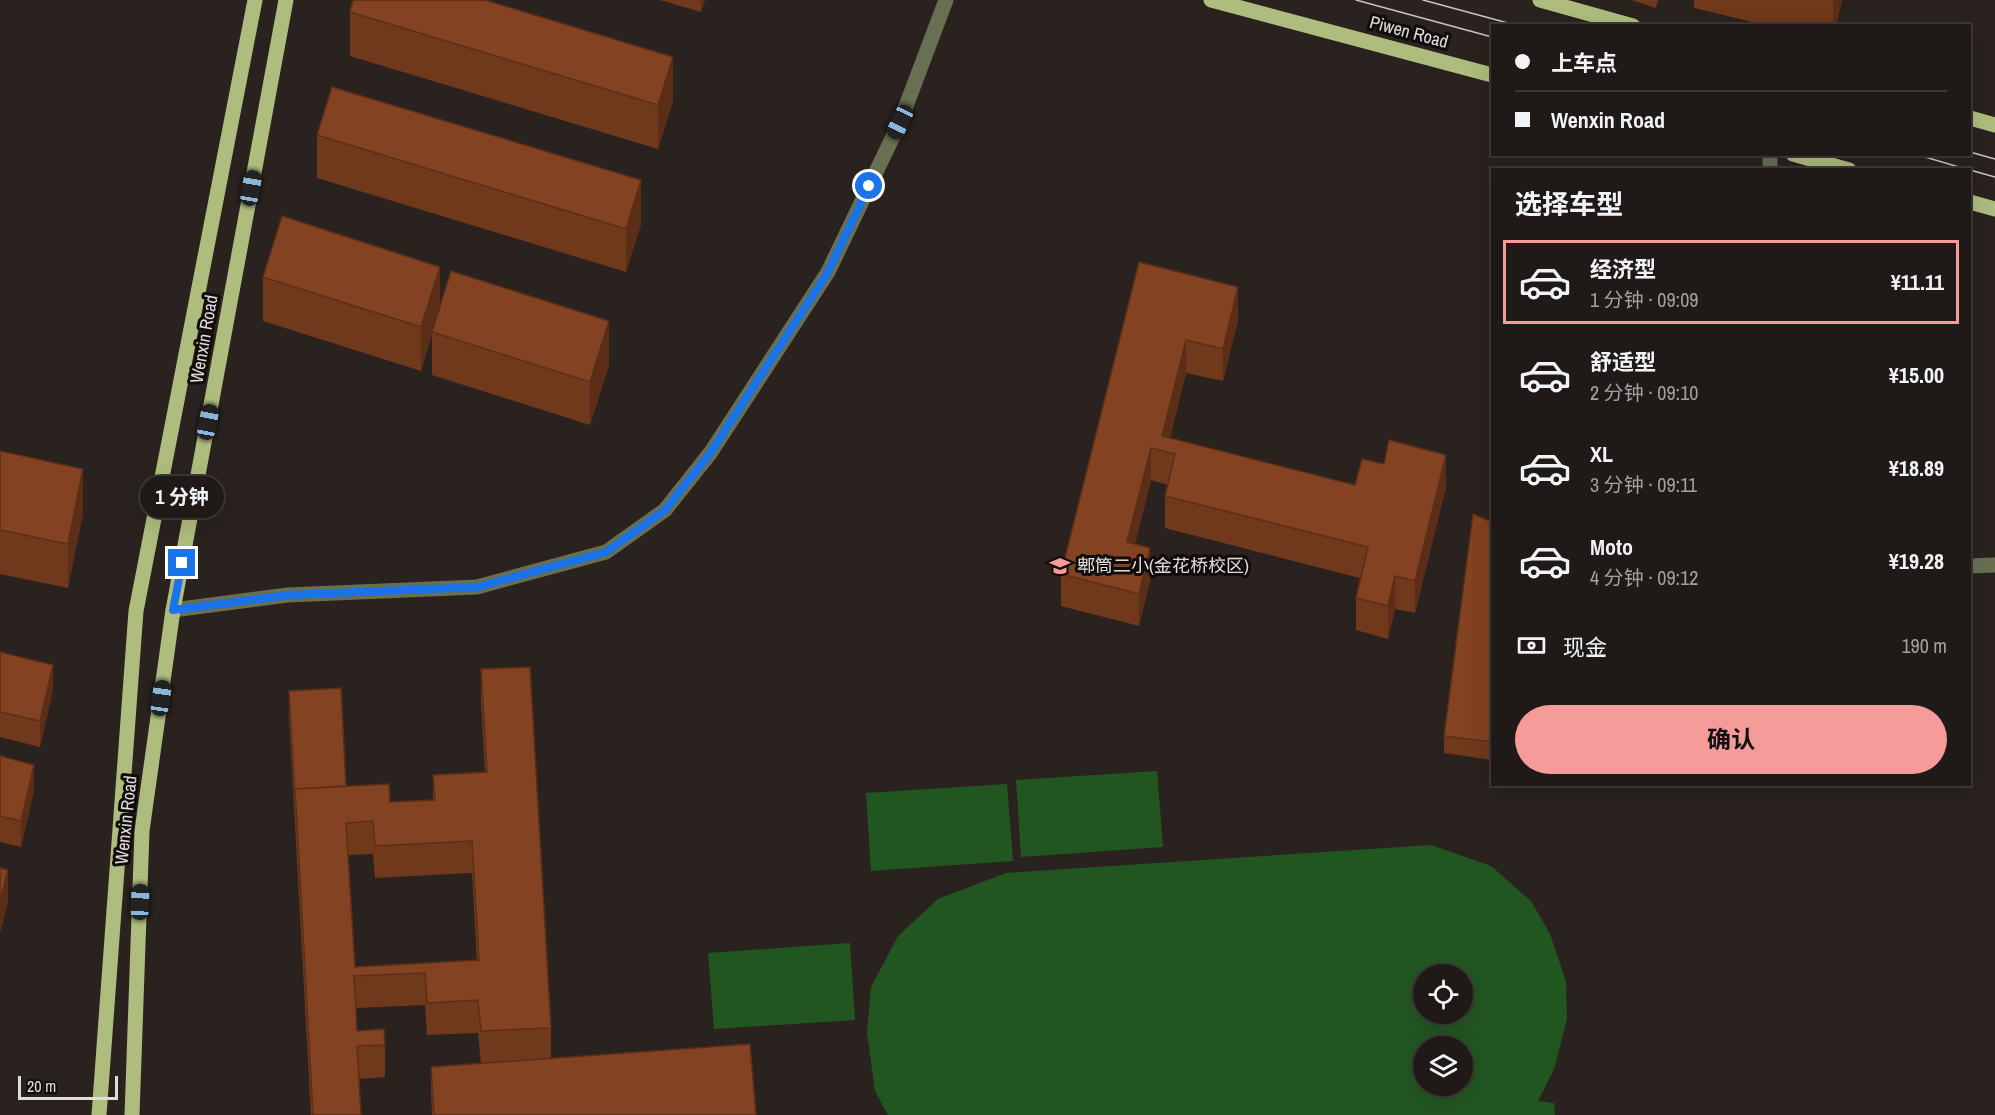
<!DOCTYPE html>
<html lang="zh">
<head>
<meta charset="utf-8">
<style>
  :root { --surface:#1f1a17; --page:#2c2724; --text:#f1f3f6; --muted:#a1a1a1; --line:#3c3836; --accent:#f59b9a }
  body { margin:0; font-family:"Archivo Narrow","Noto Sans SC",sans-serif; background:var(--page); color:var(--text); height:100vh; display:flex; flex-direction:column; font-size:22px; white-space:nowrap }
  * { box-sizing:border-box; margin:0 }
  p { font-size:20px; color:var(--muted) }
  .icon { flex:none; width:33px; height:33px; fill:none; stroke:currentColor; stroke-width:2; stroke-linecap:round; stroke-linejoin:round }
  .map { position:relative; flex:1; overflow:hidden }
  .side { position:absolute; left:1491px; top:168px; width:480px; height:618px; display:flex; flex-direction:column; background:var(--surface); border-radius:0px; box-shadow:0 6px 24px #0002,0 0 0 2px var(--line) }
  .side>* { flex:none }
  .banner { position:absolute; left:1491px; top:24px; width:480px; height:132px; border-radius:0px; box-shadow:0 6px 24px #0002,0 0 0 2px var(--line); display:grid; align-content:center; height:132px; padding:0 24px; background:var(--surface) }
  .fabs { position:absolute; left:1413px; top:964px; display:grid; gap:12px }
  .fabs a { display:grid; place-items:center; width:60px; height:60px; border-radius:50%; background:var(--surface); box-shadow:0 6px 24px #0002,0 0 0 2px var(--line); font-size:30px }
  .scale { position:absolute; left:18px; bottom:15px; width:100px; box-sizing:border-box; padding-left:6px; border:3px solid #e1dcda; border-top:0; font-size:16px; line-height:21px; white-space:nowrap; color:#e1dcda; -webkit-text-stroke:4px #0f0c0b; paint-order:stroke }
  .end { position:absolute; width:27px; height:27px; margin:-14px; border:8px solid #1a73e8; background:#fff; box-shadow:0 0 0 3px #fff }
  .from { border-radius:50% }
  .bubble { position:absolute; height:42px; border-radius:21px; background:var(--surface); box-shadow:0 6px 24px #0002,0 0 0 2px var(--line); font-size:20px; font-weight:700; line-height:42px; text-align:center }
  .car { position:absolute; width:18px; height:36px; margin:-18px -9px; border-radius:8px; box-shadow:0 0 4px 2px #0007; background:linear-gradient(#222 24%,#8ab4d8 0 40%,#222 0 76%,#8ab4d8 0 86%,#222 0) }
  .banner b { display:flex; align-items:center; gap:21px; height:57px; font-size:22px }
  .banner b+b { border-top:2px solid var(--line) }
  .banner i { width:15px; height:15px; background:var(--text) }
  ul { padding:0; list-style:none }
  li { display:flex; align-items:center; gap:18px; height:84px; margin:0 12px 9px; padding:0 12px; border:3px solid transparent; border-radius:0px }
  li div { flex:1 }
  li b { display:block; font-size:22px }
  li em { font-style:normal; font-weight:700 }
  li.on { border-color:var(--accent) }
  li>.icon { width:54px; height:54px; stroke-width:1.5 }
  h2 { padding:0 24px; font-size:27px; line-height:72px }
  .pay { display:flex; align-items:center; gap:15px; height:66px; padding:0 24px; font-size:22px }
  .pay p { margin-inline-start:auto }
  .cta { display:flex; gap:12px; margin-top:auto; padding:12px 24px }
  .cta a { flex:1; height:69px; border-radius:36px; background:var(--accent); color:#111; font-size:24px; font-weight:700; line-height:69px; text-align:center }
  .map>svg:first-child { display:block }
</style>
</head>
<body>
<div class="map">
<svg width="1995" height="1115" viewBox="0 0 1995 1115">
  <rect width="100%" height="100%" fill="#29221f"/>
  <path fill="#225621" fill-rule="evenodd" d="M1157 771 1163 847 1021 857 1016 780Z
    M1007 784 1013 861 871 871 866 793Z
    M1431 845 1491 866 1531 901 1550 934 1566 981 1567 1019 1554 1069 1538 1101 1554 1103 1555 1115H888L875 1091 867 1033 871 987 898 936 938 899 1006 873ZM1424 975H1462V1014H1424ZM1424 1047H1462V1086H1424Z
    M850 943 855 1020 714 1029 708 953Z"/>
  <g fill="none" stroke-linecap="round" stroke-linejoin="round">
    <path stroke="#686f52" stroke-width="15" d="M1770 154V170
      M1970 566 1995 565
      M173 610 288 595 477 587 606 552 665 510 711 452 828 272 900 122 946 0"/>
    <path stroke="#aebc7d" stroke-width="15" d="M1211 0 1492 75
      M1540 0 1633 26
      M1970 118 1995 125
      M1793 154 1849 170
      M1970 202 1995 209
      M99 1115 136 611 255 0
      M132 1115 142 831 173 610 286 0"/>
    <path stroke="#cac5c3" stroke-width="1.5" d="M1356 0 1492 37
      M1423 0 1519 26
      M1970 152 1995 159
      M1915 154 1969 170
      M1970 170 1995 177"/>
  </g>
  <path fill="#71391c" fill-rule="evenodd" d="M660 0H705L701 12Z
    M1631 0H1658L1656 8Z
    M1694 0H1842L1836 26H1769L1694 8Z
    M350 12 673 101 658 149 350 56Z
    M317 135 641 224 626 272 317 178Z
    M1139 262 1238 320 1223 381 1186 373 1170 438 1355 485 1446 487 1415 613 1395 609 1388 639 1356 630V598L1360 578 1165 528V496L1168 485 1151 480 1135 544 1150 581 1139 626 1061 606V574Z
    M263 277 440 307 609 365 590 425 432 375V334L421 371 263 321Z
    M0 451 83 513 68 588 0 574Z
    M1492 522V760L1444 753V736Z
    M0 652 53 690 40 747 0 737Z
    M481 669 551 1028V1058L756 1115H432L431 1093V1067L481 1064 478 1033 427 1035 425 1005 356 1008 357 1031 385 1045V1077L359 1079 361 1115H311L289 716V691L346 786 390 802 433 800V775L485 772 481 702ZM373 854 375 878 472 873 477 961 355 967 348 855Z
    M0 756 34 790 21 847 0 842Z"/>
  <path fill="#5c2e17" d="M701 0H705L701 12Z
    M1833 0H1842L1836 26H1833Z
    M673 57V101L658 149V105Z
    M641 180V224L626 272V229Z
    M440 267V311L432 332V334L421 371V327Z
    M1238 287V320L1223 381V349Z
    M609 321V365L590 425V382Z
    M1186 340V373L1166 452 1162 436Z
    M1151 448V480L1127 575V542Z
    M1446 455V487L1415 613V581Z
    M83 469V513L68 588V544Z
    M1150 548V581L1139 626V594Z
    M1395 576V609L1388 639V606Z
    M53 665V690L40 747V721Z
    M34 765V790L21 847V821Z
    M8 870V902L0 934V902Z"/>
  <path fill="#834221" stroke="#5c2e17" stroke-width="1.5" fill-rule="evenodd" d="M353 0H485L673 57 658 105 350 12Z
    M332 87 641 180 626 229 317 135Z
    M282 216 440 267 421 327 263 277Z
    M1139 262 1238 287 1223 349 1186 340 1162 436 1355 485 1362 459 1384 464 1389 440 1446 455 1415 581 1395 576 1388 606 1356 598 1368 547 1165 496 1175 454 1151 448 1127 542 1150 548 1139 594 1061 574Z
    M451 271 609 321 590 382 432 332Z
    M0 451 83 469 68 544 0 530Z
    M1473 514 1492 522V742L1444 736Z
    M0 652 53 665 40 721 0 712Z
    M530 667 551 1028 481 1031 478 1000 427 1003 425 973 354 976 357 1031 384 1029 385 1045 357 1046 361 1115H313L295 789 389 784 390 802 435 800 433 775 487 772 481 669ZM373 821 375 846 472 841 479 960 355 967 346 823Z
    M341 688 346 786 295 789V796L289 691Z
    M0 756 34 765 21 821 0 816Z
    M0 868 8 870 0 902Z
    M750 1044 756 1115H434L431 1067Z"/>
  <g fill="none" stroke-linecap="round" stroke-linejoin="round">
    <path stroke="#1a73e8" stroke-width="8" d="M182 563 173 610 288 595 477 587 606 552 665 510 711 452 828 272 869 186"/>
  </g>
  <defs>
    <g id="school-bare" transform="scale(1.62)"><path d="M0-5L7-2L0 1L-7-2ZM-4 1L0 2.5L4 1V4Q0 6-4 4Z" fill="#f59b9a" stroke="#0f0c0b" stroke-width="2.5" paint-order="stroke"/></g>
  </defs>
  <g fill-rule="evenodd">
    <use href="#school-bare" x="1060" y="566"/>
  </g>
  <g text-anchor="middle" stroke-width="6" stroke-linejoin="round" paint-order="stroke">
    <g font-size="18" fill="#e1dcda" stroke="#0f0c0b">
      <text transform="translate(1409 32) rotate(15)" y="6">Piwen Road</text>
      <text transform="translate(204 339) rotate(-80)" y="6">Wenxin Road</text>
      <text transform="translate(126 820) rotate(-84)" y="6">Wenxin Road</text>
    </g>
    <g font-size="18" fill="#e1dcda" stroke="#0f0c0b" text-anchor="start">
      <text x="1077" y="572">郫筒二小(金花桥校区)</text>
    </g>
  </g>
</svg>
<div class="fabs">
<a><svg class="icon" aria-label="locate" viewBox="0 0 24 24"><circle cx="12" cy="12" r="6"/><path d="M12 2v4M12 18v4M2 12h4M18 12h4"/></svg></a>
<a><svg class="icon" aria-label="layers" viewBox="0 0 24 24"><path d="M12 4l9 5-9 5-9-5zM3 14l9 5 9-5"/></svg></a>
</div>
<div class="scale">20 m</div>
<i class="end from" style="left:869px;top:186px"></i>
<i class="end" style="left:182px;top:563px"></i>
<div class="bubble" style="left:140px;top:476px;width:84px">1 分钟</div>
<i class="car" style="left:900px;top:122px;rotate:205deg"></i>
<i class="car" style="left:251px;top:188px;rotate:10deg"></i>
<i class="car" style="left:208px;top:422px;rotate:11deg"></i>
<i class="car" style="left:161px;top:698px;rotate:8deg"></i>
<i class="car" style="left:140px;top:902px;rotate:2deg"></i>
<div class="banner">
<b><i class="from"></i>上车点</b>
<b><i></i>Wenxin Road</b>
</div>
<section class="side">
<h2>选择车型</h2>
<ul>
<li class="on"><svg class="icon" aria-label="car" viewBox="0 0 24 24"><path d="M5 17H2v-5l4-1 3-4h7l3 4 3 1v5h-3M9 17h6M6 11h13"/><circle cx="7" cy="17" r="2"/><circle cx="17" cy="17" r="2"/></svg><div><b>经济型</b><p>1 分钟 · 09:09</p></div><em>¥11.11</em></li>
<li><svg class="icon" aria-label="car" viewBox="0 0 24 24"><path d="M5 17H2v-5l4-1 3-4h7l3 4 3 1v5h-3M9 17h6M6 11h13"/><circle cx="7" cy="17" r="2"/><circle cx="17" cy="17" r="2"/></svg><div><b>舒适型</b><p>2 分钟 · 09:10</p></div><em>¥15.00</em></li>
<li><svg class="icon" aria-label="car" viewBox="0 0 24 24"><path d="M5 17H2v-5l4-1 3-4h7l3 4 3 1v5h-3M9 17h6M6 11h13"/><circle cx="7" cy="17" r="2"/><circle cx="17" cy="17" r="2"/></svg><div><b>XL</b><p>3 分钟 · 09:11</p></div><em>¥18.89</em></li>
<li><svg class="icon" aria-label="car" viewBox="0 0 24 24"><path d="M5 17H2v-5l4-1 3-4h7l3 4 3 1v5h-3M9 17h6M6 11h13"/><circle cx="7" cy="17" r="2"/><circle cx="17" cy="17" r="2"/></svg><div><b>Moto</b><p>4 分钟 · 09:12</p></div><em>¥19.28</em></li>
</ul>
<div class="pay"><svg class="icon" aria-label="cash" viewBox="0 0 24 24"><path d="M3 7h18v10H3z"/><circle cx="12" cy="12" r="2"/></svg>现金<p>190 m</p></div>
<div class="cta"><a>确认</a></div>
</section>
</div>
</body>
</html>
